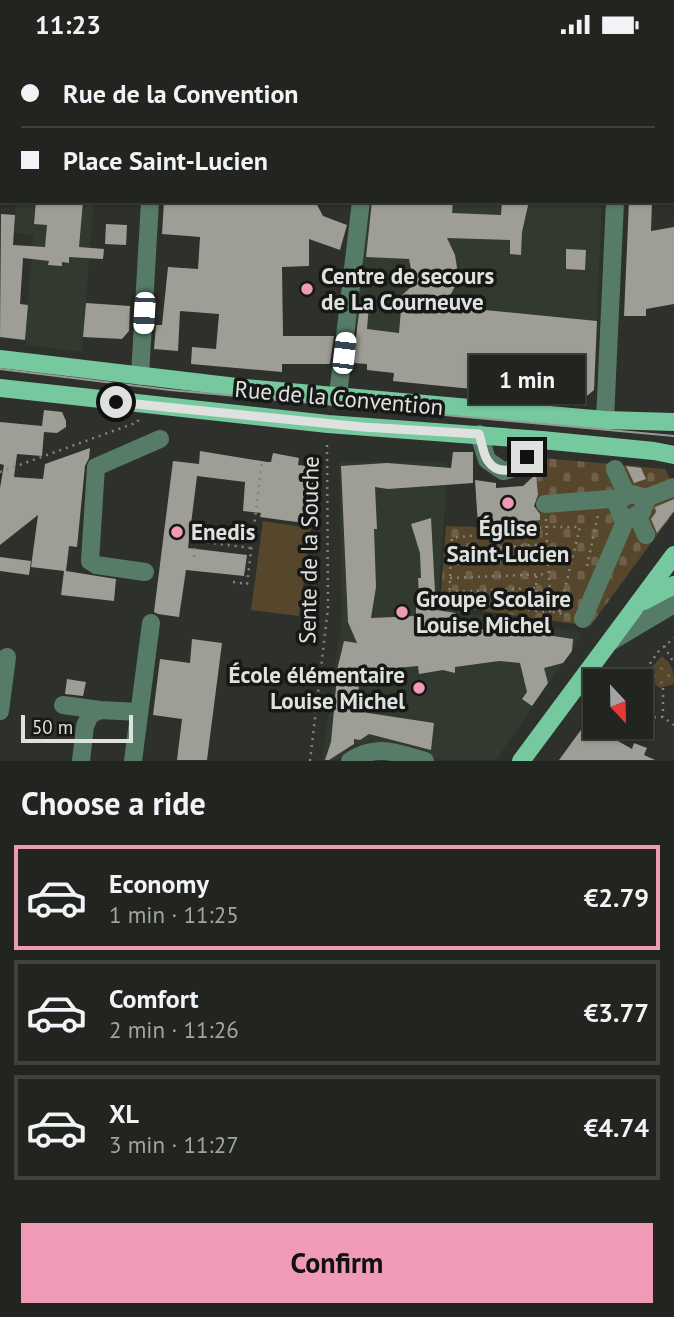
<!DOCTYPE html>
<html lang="en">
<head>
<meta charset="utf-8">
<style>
  :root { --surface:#222420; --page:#2a2c29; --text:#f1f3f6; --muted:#a2a4a5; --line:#3f413e; --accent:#f09ab7 }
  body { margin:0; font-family:"PT Sans",sans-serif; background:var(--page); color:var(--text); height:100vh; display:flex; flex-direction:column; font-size:26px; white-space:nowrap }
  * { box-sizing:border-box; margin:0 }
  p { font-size:23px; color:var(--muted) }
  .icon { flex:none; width:38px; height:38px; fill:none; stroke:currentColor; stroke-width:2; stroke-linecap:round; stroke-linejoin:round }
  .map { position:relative; height:712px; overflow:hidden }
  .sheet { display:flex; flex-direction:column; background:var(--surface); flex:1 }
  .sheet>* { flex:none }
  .guide { position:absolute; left:0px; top:0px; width:676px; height:154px; box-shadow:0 2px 5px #0004,0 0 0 2px var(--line); display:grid; align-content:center; height:154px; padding:0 21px; background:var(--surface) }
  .needle { width:46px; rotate:158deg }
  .tools { position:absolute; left:583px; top:620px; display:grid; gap:14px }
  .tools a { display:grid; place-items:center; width:70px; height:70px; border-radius:0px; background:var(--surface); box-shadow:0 2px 5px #0004,0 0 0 2px var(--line); font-size:35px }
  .scale { position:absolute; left:21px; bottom:18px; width:112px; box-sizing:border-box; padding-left:7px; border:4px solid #dfe1de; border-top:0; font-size:19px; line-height:24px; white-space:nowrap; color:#dfe1de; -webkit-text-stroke:5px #161815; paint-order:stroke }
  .end { position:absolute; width:32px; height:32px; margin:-16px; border:9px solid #dfe1de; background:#111; box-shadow:0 0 0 4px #111 }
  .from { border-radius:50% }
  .bubble { position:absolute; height:49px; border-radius:0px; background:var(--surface); box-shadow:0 2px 5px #0004,0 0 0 2px var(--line); font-size:23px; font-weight:600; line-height:49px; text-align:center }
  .car { position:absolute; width:21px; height:42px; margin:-21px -10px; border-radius:9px; box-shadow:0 0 5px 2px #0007; background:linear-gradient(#fff 24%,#345 0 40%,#fff 0 76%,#345 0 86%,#fff 0) }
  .guide b { display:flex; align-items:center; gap:24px; height:66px; font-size:26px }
  .guide b+b { border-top:2px solid var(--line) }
  .guide i { width:18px; height:18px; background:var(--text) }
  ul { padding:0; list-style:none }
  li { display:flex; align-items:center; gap:21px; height:105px; margin:0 14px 10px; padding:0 7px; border:4px solid var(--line); border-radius:0px }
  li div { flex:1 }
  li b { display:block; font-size:26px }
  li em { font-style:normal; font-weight:600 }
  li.selected { border-color:var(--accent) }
  li>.icon { width:63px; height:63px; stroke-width:1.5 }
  h2 { padding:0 21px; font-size:32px; line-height:84px }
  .button { display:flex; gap:14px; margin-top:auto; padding:14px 21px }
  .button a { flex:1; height:80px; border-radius:0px; background:var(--accent); color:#111; font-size:28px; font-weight:600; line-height:80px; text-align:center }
  .status { display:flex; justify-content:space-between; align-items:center; height:49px; padding:0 35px; background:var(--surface); direction:ltr }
  .status svg { height:19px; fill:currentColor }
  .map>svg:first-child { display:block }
</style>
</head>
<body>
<div class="status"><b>11:23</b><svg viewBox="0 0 49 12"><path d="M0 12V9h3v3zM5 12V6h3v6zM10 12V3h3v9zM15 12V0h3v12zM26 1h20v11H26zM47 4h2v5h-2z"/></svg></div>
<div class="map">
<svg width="674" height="712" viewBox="0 0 674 712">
  <defs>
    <pattern id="grass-dots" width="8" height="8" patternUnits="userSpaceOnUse" patternTransform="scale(1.75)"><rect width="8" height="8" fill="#56462b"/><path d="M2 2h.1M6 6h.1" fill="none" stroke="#6e6049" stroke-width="1.8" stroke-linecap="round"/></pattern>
    <pattern id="cemetery-stones" width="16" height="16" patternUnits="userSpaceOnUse" patternTransform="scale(1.75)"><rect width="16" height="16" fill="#56462b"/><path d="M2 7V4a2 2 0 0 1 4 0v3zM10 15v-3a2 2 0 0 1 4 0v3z" fill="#6e6049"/></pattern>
  </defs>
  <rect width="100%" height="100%" fill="#2d302b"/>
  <path fill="#32392e" d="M16 152H94L82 303 25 296 33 186 14 184Z
    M370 152H602L594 341 582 351 393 332 398 284 355 279Z
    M339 413H448L438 559 583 584 496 711H444L370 692 336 711H322L342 568Z"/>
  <path fill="url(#grass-dots)" d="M662 607C672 616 674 621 674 635L660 639 647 631 645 626Z"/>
  <path fill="url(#cemetery-stones)" d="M544 409 665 420 674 438V463L590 577 440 556 446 477 480 478 540 470 535 425Z"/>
  <path fill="#56462b" d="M263 472 311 479 299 567 251 561Z"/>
  <path fill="#9e9e96" d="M36 152 67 154V152H83L79 198 104 200 103 210 69 208V214L62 213V217L48 216 49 212 23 209 20 255 28 256 25 291 0 288 1 165 15 166 13 196 45 198 47 176 34 175Z
    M164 152H315L323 167 347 176 340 201 309 190V217L282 218 283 287H334L330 315H282V323L191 315 192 298 216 300 219 265 180 262 178 302 154 300 156 276H162L168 218 198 220 200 188 162 185Z
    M372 152H453L452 164 501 166 502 152H529L522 183 521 206 510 205V191L447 189 455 206 458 225 456 235 445 257 597 272 594 341 582 351 432 336 393 332 394 324 367 321V315L353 314 360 255 369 256 367 280 399 284 401 260 396 259 397 251 414 235 409 210 366 208Z
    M629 152H652L651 182 674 178V255L646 260V267H624Z
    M106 175 127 176 126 196 105 195Z
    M566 200 586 201 585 221 566 220Z
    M86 254 130 257 129 282 122 290 83 288Z
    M44 361 62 363 66 372V378L57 384 44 383 42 407 17 405 14 428 43 430 45 415 90 399 89 409 85 417 77 498 69 497 66 522 116 530 114 552 61 546 64 522 31 518 38 466 0 496V439L4 416 0 415V373L42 377Z
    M200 402 267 413H271L273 404 299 409 298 416 307 417 306 426 318 427 317 448 311 475 260 468 261 464 243 462 245 433 197 427 188 499 247 506 244 527 186 521 179 568 158 565 154 563 173 412 199 415Z
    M453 403H473V434L388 440 375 438 377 480H374L376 538 371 569 416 567V545H419L418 529H421L420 504 411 475 431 469 436 561 456 564 454 576 505 584 506 580 573 590 572 602 563 614 544 619 548 634 532 657 522 650 527 643 520 614 499 612 455 618V624L443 621 419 625 418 617 385 620 362 618 355 662 434 674 431 701 369 685 360 691 354 690V695L329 711H325L331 693 338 617 344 592 357 594 348 573 341 417 387 414 451 419Z
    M626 417 641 419 646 430 634 434Z
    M536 425 538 446 534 457 540 465V471L487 478 478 477 475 431 496 434V439L523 437Z
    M674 450V462L657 484 651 470 656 463 655 458Z
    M0 508 31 512 29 526 0 522Z
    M192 590 222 594 207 711H177L182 670 153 666 160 610 190 614Z
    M67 630 86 633 83 647 65 645Z
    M586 674 632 700 634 694 647 699 644 706 655 711H559Z"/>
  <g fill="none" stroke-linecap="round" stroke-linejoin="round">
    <path stroke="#818480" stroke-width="2.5" stroke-dasharray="2 5" stroke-linecap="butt" d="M0 423 138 373V369
      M546 470 547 495
      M451 502 547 495
      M194 508 195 492 251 499
      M548 511H543L542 499 552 498 553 511H548L551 562 567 566
      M450 515 542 511
      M587 517 598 466
      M536 527 537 562
      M450 529 548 525
      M233 533 247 535 262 413
      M449 543 536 539
      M551 562 545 563 449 550 452 489 546 478H580L559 564
      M664 597 674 614
      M638 632 658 603 674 589
      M663 639V668
      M640 669 663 668 674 676
      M310 712 328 559 327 392"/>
    <path stroke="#567c67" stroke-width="18" d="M46 0 88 2
      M159 2V0
      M622 2V0
      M140 327 150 152
      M338 346 361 152
      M605 371 615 152
      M479 385 487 411 503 422C523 419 530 405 542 391
      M615 420 627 447
      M646 449 642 463 631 469H622L617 456 622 449 632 445 646 449 674 438
      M545 455 622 449
      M637 466 646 486
      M145 523 96 516 90 512 96 418 160 390
      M583 570 626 470
      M610 593 674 555
      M63 656 100 661
      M0 662 7 608
      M81 712 85 677 90 666 100 661 139 663
      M133 712 151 574
      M350 712C377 694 397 704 425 712"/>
    <path stroke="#76c89e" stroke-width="18" d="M0 310 245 339 605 371 674 373
      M0 339 328 375 542 391 654 402 674 406
      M642 553 674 536
      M521 712 674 506"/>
    <path stroke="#979995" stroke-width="2" d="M0 320 170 341 674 387"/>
  </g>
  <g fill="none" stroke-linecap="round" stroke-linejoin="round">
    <path stroke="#dfe1de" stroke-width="9" d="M116 353 363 378 479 385C482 393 483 406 488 412 499 428 518 421 527 408"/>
  </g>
  <g fill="#f09ab7" stroke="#161815" stroke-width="2.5">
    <circle cx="307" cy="240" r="7"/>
    <circle cx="508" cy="454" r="7"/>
    <circle cx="177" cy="483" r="7"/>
    <circle cx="402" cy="563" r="7"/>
    <circle cx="419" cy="639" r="7"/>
  </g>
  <g text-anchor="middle" stroke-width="7" stroke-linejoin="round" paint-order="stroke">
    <g font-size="23" font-weight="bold" fill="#dfe1de" stroke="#161815" text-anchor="start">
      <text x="321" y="235">Centre de secours<tspan x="321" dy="26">de La Courneuve</tspan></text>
      <text x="508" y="487" text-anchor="middle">Église<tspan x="508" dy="26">Saint-Lucien</tspan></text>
      <text x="191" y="491">Enedis</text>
      <text x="416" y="558">Groupe Scolaire<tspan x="416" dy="26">Louise Michel</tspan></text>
      <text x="405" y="634" text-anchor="end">École élémentaire<tspan x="405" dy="26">Louise Michel</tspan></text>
    </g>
    <g font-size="23" fill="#dfe1de" stroke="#161815">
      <text transform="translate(339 349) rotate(5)" y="8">Rue de la Convention</text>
      <text transform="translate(309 501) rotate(-89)" y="8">Sente de la Souche</text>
    </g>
  </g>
</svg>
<div class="tools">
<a><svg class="needle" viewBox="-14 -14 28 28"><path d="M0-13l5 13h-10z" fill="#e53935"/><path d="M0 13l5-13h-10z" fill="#a2a4a5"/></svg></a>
</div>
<div class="scale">50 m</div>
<i class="end from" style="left:116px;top:353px"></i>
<i class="end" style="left:527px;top:408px"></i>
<div class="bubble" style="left:469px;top:306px;width:116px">1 min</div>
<i class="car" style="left:144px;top:264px;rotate:183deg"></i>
<i class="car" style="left:344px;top:304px;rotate:7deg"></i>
<div class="guide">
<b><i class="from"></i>Rue de la Convention</b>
<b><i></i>Place Saint-Lucien</b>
</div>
</div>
<section class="sheet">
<h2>Choose a ride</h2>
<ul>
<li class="selected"><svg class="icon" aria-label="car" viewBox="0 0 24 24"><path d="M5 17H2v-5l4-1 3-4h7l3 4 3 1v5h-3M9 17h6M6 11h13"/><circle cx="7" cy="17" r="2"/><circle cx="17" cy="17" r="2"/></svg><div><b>Economy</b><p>1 min · 11:25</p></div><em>€2.79</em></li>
<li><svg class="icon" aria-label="car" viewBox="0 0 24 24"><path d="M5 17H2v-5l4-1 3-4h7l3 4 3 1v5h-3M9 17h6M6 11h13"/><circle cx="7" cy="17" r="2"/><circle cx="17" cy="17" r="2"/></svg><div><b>Comfort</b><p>2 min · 11:26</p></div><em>€3.77</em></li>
<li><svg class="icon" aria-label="car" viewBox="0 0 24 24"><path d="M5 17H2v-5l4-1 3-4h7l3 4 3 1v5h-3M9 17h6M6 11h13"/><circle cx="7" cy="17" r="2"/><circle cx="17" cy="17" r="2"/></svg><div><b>XL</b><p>3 min · 11:27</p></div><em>€4.74</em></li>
</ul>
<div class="button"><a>Confirm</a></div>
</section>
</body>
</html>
